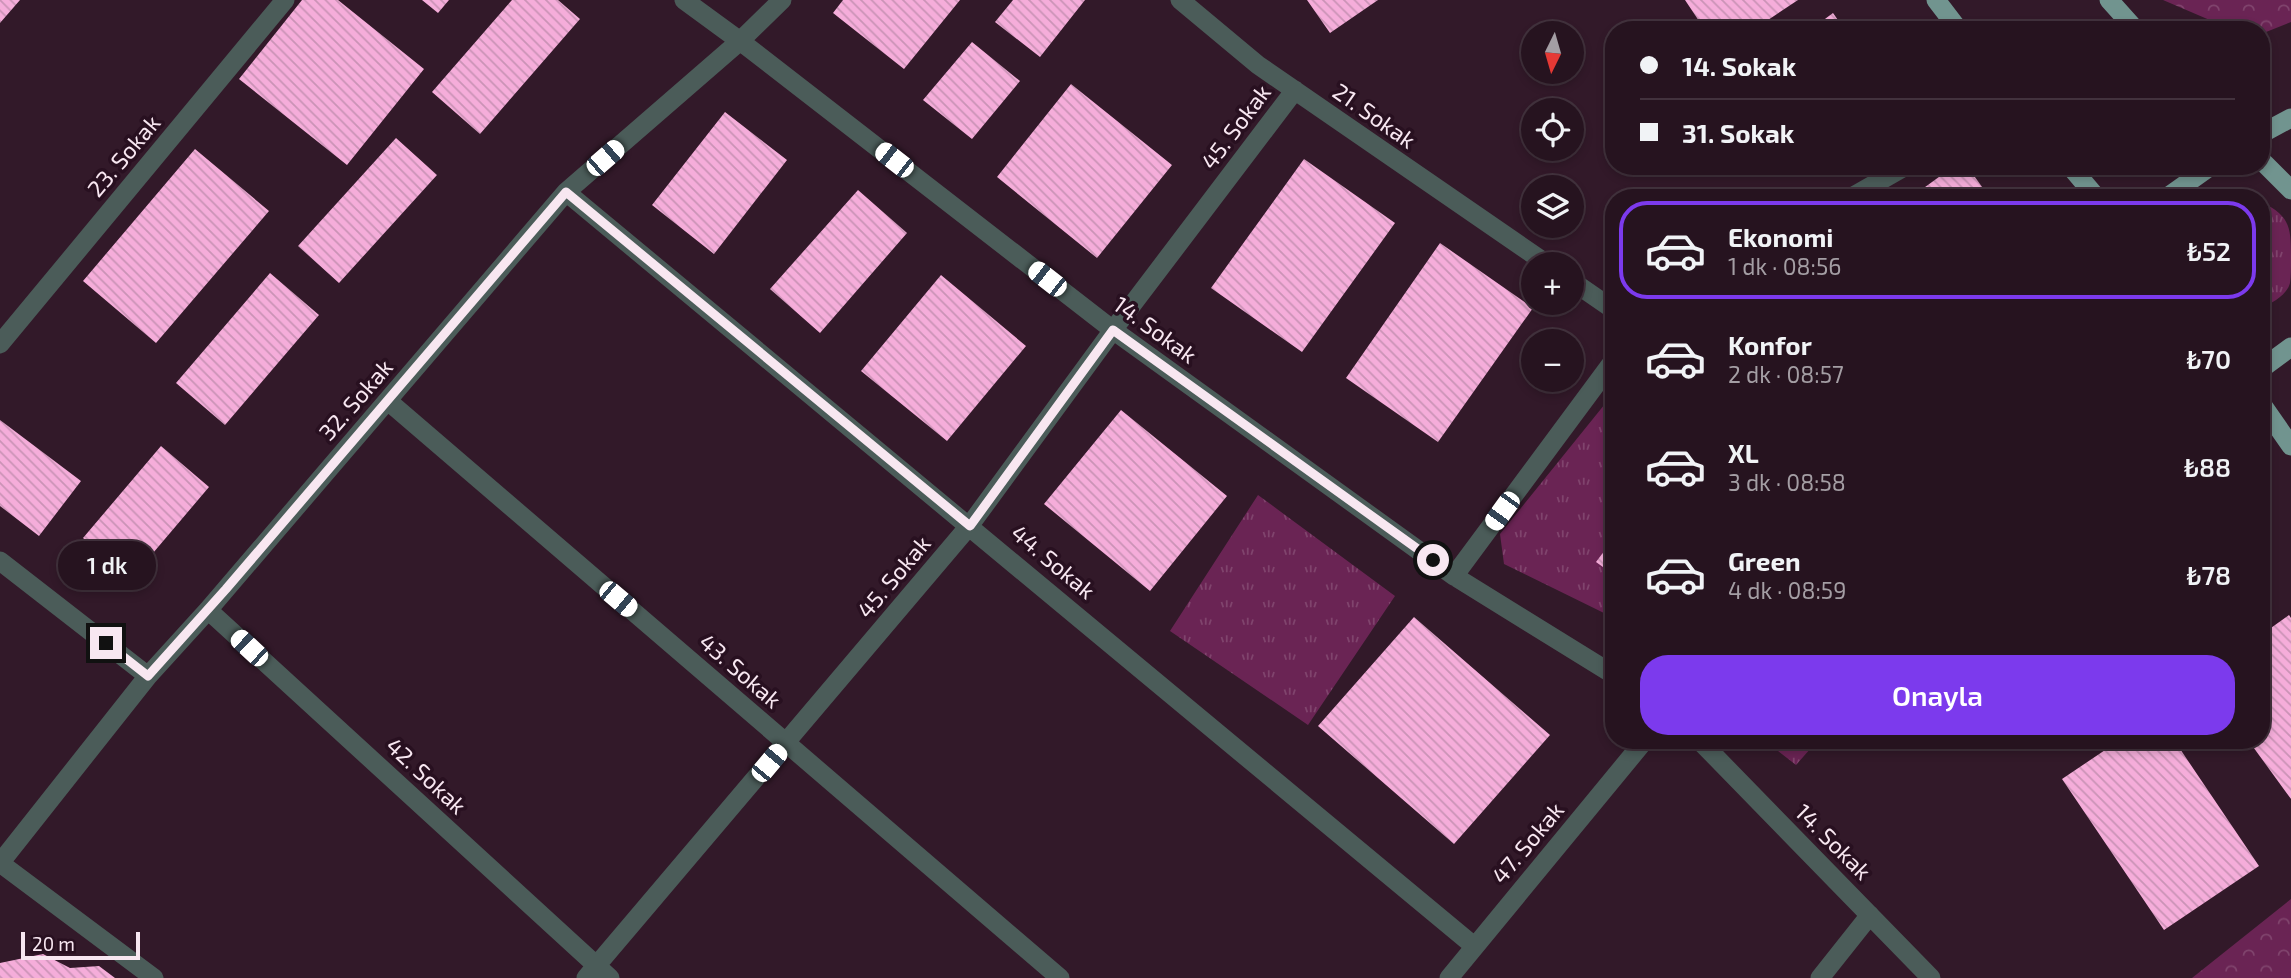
<!DOCTYPE html>
<html lang="tr">
<head>
<meta charset="utf-8">
<style>
  :root { --surface:#26131f; --page:#32202c; --text:#f1f3f6; --muted:#a49ea4; --line:#42323d; --accent:#7c3aed }
  body { margin:0; font-family:"Exo 2",sans-serif; background:var(--page); color:var(--text); height:100vh; display:flex; flex-direction:column; font-size:26px; white-space:nowrap }
  * { box-sizing:border-box; margin:0 }
  p { font-size:23px; color:var(--muted) }
  .icon { flex:none; width:38px; height:38px; fill:none; stroke:currentColor; stroke-width:2; stroke-linecap:round; stroke-linejoin:round }
  .map { position:relative; flex:1; overflow:hidden }
  .sheet { position:absolute; left:1605px; top:189px; width:665px; height:560px; display:flex; flex-direction:column; background:var(--surface); border-radius:28px; box-shadow:0 4px 10px #0003,0 0 0 2px var(--line) }
  .sheet>* { flex:none }
  .top-card { position:absolute; left:1605px; top:21px; width:665px; height:154px; border-radius:28px; box-shadow:0 4px 10px #0003,0 0 0 2px var(--line); display:grid; align-content:center; height:154px; padding:0 35px; background:var(--surface) }
  .needle { width:46px; rotate:185deg }
  .fabs { position:absolute; left:1521px; top:21px; display:grid; gap:14px }
  .fabs a { display:grid; place-items:center; width:63px; height:63px; border-radius:50%; background:var(--surface); box-shadow:0 4px 10px #0003,0 0 0 2px var(--line); font-size:35px }
  .scale { position:absolute; left:21px; bottom:18px; width:119px; box-sizing:border-box; padding-left:7px; border:4px solid #f8e7f1; border-top:0; font-size:19px; line-height:24px; white-space:nowrap; color:#f8e7f1; -webkit-text-stroke:5px #281020; paint-order:stroke }
  .end { position:absolute; width:32px; height:32px; margin:-16px; border:9px solid #f8e7f1; background:#111; box-shadow:0 0 0 4px #111 }
  .from { border-radius:50% }
  .bubble { position:absolute; height:49px; border-radius:24px; background:var(--surface); box-shadow:0 4px 10px #0003,0 0 0 2px var(--line); font-size:23px; font-weight:600; line-height:49px; text-align:center }
  .car { position:absolute; width:21px; height:42px; margin:-21px -10px; border-radius:9px; box-shadow:0 0 5px 2px #0007; background:linear-gradient(#fff 24%,#345 0 40%,#fff 0 76%,#345 0 86%,#fff 0) }
  .top-card b { display:flex; align-items:center; gap:24px; height:66px; font-size:26px }
  .top-card b+b { border-top:2px solid var(--line) }
  .top-card i { width:18px; height:18px; background:var(--text) }
  ul { padding:12px 0 0; list-style:none }
  li { display:flex; align-items:center; gap:21px; height:98px; margin:0 14px 10px; padding:0 21px; border:4px solid transparent; border-radius:28px }
  li div { flex:1 }
  li b { display:block; font-size:26px }
  li em { font-style:normal; font-weight:600 }
  li.active { border-color:var(--accent) }
  li>.icon { width:63px; height:63px; stroke-width:1.5 }
  .button { display:flex; gap:14px; margin-top:auto; padding:14px 35px }
  .button a { flex:1; height:80px; border-radius:28px; background:var(--accent); color:#fff; font-size:28px; font-weight:600; line-height:80px; text-align:center }
  .map>svg:first-child { display:block }
</style>
</head>
<body>
<div class="map">
<svg width="2291" height="978" viewBox="0 0 2291 978">
  <defs>
    <pattern id="grass-tufts" width="24" height="20" patternUnits="userSpaceOnUse" patternTransform="scale(1.75)"><rect width="24" height="20" fill="#6a2454"/><path d="M3 7l-1-3M5 7V3M7 7l1-3M15 17l-1-3M17 17v-4M19 17l1-3" fill="none" stroke="#80446d"/></pattern>
    <pattern id="park-crowns" width="20" height="18" patternUnits="userSpaceOnUse" patternTransform="scale(1.75)"><rect width="20" height="18" fill="#6a2454"/><path d="M2 6a3 3 0 1 1 6 0M12 15a3 3 0 1 1 6 0" fill="none" stroke="#80446d"/></pattern>
    <pattern id="building-back-hatch" width="6" height="6" patternUnits="userSpaceOnUse" patternTransform="scale(1.75)"><rect width="6" height="6" fill="#f5adda"/><path d="M-1 5l2 2M0 0l6 6M5-1l2 2" fill="none" stroke="#ca93b6"/></pattern>
  </defs>
  <rect width="100%" height="100%" fill="#321929"/>
  <path fill="url(#grass-tufts)" d="M2261 202C2291 216 2291 228 2291 260 2291 267 2291 276 2290 283 2287 295 2272 303 2261 308Z
    M1613 394V620L1606 614 1504 564 1500 534Z
    M1258 495 1395 596 1308 725 1170 631Z
    M1764 740H1818L1796 765Z"/>
  <path fill="url(#park-crowns)" d="M2163 0H2291V22L2261 34V30H2233Z
    M2291 899V978H2192Z"/>
  <path fill="url(#building-back-hatch)" d="M0 0H20L0 23Z
    M302 0H338L424 69 347 165 239 79Z
    M422 0H449L438 13Z
    M512 0H558L580 19 480 134 432 92Z
    M843 0H960L904 69 833 13Z
    M1013 0H1085L1040 57 995 22Z
    M1307 0H1378L1330 33Z
    M1685 0H1798L1753 30H1705Z
    M1833 13 1845 30H1810Z
    M972 42 1020 81 972 139 923 100Z
    M1071 84 1172 165 1097 258 997 177Z
    M725 112 787 160 714 254 652 205Z
    M396 138 437 175 339 283 298 246Z
    M195 149 269 211 156 343 83 281Z
    M1304 159 1395 223 1302 352 1211 288Z
    M1954 166H1967L1990 198H1910Z
    M858 190 907 233 820 333 770 289Z
    M1440 243 1533 308 1438 442 1346 378Z
    M270 273 319 315 225 425 176 383Z
    M941 275 1026 346 947 441 861 371Z
    M1121 410 1227 496 1150 591 1044 504Z
    M0 420 81 481 39 536 0 506Z
    M161 446 209 487 131 579 83 538Z
    M1614 538V575L1596 562Z
    M2289 615 2291 618V799L2248 740H2261V635Z
    M1414 617 1550 735 1454 844 1318 726Z
    M2120 740H2174L2259 866 2164 930 2062 779Z
    M43 954 70 968 99 966 115 978H0V963Z"/>
  <g fill="none" stroke-linecap="round" stroke-linejoin="round">
    <path stroke="#4b5c59" stroke-width="19" d="M684 0 740 41 1113 330 1454 576 1614 675
      M1180 0 1258 65 1547 264
      M566 192 1474 946
      M1850 198 1906 166
      M1572 281 1614 310
      M0 344 285 0
      M388 401 1060 978
      M0 561 148 676
      M1454 576 1614 360
      M208 610 610 978
      M1699 740 1931 978
      M0 863 148 676 208 610 566 192 740 41 782 0
      M0 863 154 978
      M586 978 970 525 1113 330 1295 90
      M1449 978 1645 740
      M1820 978 1870 915"/>
    <path stroke="#71948f" stroke-width="19" d="M1936 0 1959 30
      M2109 0 2136 30
      M2261 134 2291 118
      M2261 160 2291 190
      M2070 166 2097 198
      M2166 198 2211 166
      M2261 369 2291 347
      M2261 403 2291 446"/>
  </g>
  <g fill="none" stroke-linecap="round" stroke-linejoin="round">
    <path stroke="#f8e7f1" stroke-width="9" d="M106 643 148 676 226 589 566 192 970 526 1113 330 1433 560"/>
  </g>
  <g text-anchor="middle" stroke-width="7" stroke-linejoin="round" paint-order="stroke">
    <g font-size="23" fill="#f8e7f1" stroke="#281020">
      <text transform="translate(1374 116) rotate(35)" y="8">21. Sokak</text>
      <text transform="translate(1236 127) rotate(-53)" y="8">45. Sokak</text>
      <text transform="translate(124 156) rotate(-50)" y="8">23. Sokak</text>
      <text transform="translate(1155 330) rotate(36)" y="8">14. Sokak</text>
      <text transform="translate(356 400) rotate(-49)" y="8">32. Sokak</text>
      <text transform="translate(1053 562) rotate(40)" y="8">44. Sokak</text>
      <text transform="translate(894 577) rotate(-50)" y="8">45. Sokak</text>
      <text transform="translate(740 671) rotate(41)" y="8">43. Sokak</text>
      <text transform="translate(426 776) rotate(43)" y="8">42. Sokak</text>
      <text transform="translate(1833 842) rotate(45)" y="8">14. Sokak</text>
      <text transform="translate(1528 843) rotate(-50)" y="8">47. Sokak</text>
    </g>
  </g>
</svg>
<div class="fabs">
<a><svg class="needle" viewBox="-14 -14 28 28"><path d="M0-13l5 13h-10z" fill="#e53935"/><path d="M0 13l5-13h-10z" fill="#a49ea4"/></svg></a>
<a><svg class="icon" aria-label="locate" viewBox="0 0 24 24"><circle cx="12" cy="12" r="6"/><path d="M12 2v4M12 18v4M2 12h4M18 12h4"/></svg></a>
<a><svg class="icon" aria-label="layers" viewBox="0 0 24 24"><path d="M12 4l9 5-9 5-9-5zM3 14l9 5 9-5"/></svg></a>
<a>+</a>
<a>−</a>
</div>
<div class="scale">20 m</div>
<i class="end from" style="left:1433px;top:560px"></i>
<i class="end" style="left:106px;top:643px"></i>
<div class="bubble" style="left:58px;top:541px;width:98px">1 dk</div>
<i class="car" style="left:605px;top:158px;rotate:49deg"></i>
<i class="car" style="left:894px;top:160px;rotate:308deg"></i>
<i class="car" style="left:1047px;top:279px;rotate:308deg"></i>
<i class="car" style="left:1502px;top:511px;rotate:216deg"></i>
<i class="car" style="left:618px;top:599px;rotate:130deg"></i>
<i class="car" style="left:249px;top:648px;rotate:313deg"></i>
<i class="car" style="left:769px;top:763px;rotate:40deg"></i>
<div class="top-card">
<b><i class="from"></i>14. Sokak</b>
<b><i></i>31. Sokak</b>
</div>
<section class="sheet">
<ul>
<li class="active"><svg class="icon" aria-label="car" viewBox="0 0 24 24"><path d="M5 17H2v-5l4-1 3-4h7l3 4 3 1v5h-3M9 17h6M6 11h13"/><circle cx="7" cy="17" r="2"/><circle cx="17" cy="17" r="2"/></svg><div><b>Ekonomi</b><p>1 dk · 08:56</p></div><em>₺52</em></li>
<li><svg class="icon" aria-label="car" viewBox="0 0 24 24"><path d="M5 17H2v-5l4-1 3-4h7l3 4 3 1v5h-3M9 17h6M6 11h13"/><circle cx="7" cy="17" r="2"/><circle cx="17" cy="17" r="2"/></svg><div><b>Konfor</b><p>2 dk · 08:57</p></div><em>₺70</em></li>
<li><svg class="icon" aria-label="car" viewBox="0 0 24 24"><path d="M5 17H2v-5l4-1 3-4h7l3 4 3 1v5h-3M9 17h6M6 11h13"/><circle cx="7" cy="17" r="2"/><circle cx="17" cy="17" r="2"/></svg><div><b>XL</b><p>3 dk · 08:58</p></div><em>₺88</em></li>
<li><svg class="icon" aria-label="car" viewBox="0 0 24 24"><path d="M5 17H2v-5l4-1 3-4h7l3 4 3 1v5h-3M9 17h6M6 11h13"/><circle cx="7" cy="17" r="2"/><circle cx="17" cy="17" r="2"/></svg><div><b>Green</b><p>4 dk · 08:59</p></div><em>₺78</em></li>
</ul>
<div class="button"><a>Onayla</a></div>
</section>
</div>
</body>
</html>
